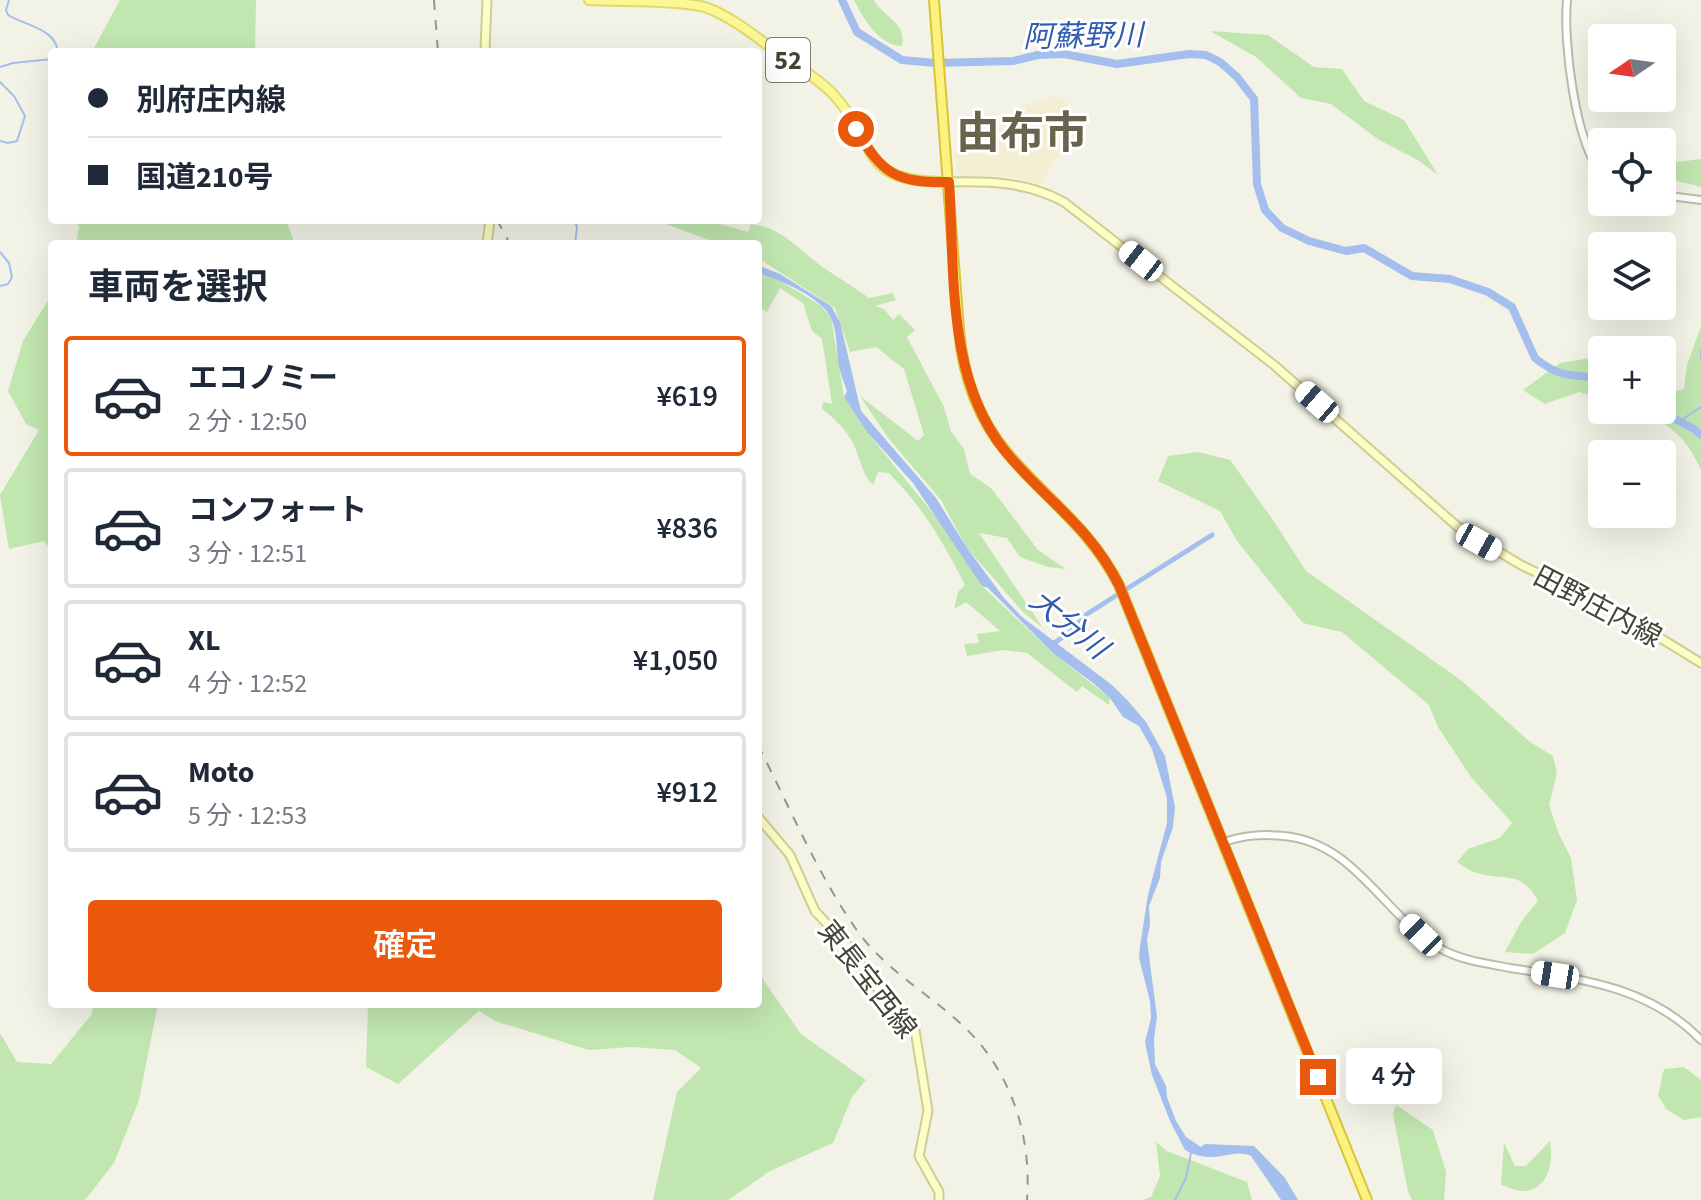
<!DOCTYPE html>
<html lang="ja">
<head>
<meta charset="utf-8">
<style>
  :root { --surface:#fff; --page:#f6f6f7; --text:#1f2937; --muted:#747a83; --line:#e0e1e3; --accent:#ea580c }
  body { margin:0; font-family:"Source Sans 3","Noto Sans JP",sans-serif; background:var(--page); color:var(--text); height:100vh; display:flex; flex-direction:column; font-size:30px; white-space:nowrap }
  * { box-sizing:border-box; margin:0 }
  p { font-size:26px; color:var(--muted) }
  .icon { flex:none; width:44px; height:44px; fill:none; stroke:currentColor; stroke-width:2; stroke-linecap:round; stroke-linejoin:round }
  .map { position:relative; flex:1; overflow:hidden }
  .details { position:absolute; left:48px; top:240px; width:714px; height:768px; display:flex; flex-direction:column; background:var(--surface); border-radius:8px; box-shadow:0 8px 32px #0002 }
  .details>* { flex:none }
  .top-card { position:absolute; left:48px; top:48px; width:714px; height:176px; border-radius:8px; box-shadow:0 8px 32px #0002; display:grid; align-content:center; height:176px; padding:0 40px; background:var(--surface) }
  .needle { width:52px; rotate:257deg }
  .controls { position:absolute; left:1588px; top:24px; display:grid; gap:16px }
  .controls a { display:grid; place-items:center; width:88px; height:88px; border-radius:8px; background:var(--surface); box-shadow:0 8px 32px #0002; font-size:40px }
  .end { position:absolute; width:36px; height:36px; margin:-18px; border:10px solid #ea580c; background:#fff; box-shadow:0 0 0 4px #fff }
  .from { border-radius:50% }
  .bubble { position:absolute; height:56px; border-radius:8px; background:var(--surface); box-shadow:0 8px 32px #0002; font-size:26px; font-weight:600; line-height:56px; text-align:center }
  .car { position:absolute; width:24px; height:48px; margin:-24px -12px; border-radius:10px; box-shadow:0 0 6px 2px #0007; background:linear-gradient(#fff 24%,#345 0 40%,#fff 0 76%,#345 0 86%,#fff 0) }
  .top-card b { display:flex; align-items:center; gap:28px; height:76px; font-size:30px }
  .top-card b+b { border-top:2px solid var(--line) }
  .top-card i { width:20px; height:20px; background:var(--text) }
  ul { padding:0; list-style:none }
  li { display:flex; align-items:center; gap:24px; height:120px; margin:0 16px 12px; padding:0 24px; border:4px solid var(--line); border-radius:8px }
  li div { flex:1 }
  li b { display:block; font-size:30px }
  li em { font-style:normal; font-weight:600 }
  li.current { border-color:var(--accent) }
  li>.icon { width:72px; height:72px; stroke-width:1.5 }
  h2 { padding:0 40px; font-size:36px; line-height:96px }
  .cta { display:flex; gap:16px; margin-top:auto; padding:16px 40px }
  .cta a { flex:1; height:92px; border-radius:8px; background:var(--accent); color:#fff; font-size:32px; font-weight:600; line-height:92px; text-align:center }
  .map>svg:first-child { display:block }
</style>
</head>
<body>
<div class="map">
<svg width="1701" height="1200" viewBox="0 0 1701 1200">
  <rect width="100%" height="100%" fill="#f3f2e6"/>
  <path fill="#f4eed2" d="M1051 97 1065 99 1076 128 1040 185 1004 176 963 177 957 171 954 153 1015 118 1020 106Z"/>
  <path fill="#c1e6b0" d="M120 0H256L255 52H109L94 48Z
    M854 0H874C884 18 907 22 902 46 879 46 863 18 854 0Z
    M1210 31 1268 35 1314 67 1342 69 1364 101 1404 120 1438 175 1418 160 1379 140 1331 104 1301 98 1256 57Z
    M1701 159V187L1662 177V164Z
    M76 220H286L295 244H76L79 227Z
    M656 220H711L712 222 748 232 751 224C781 227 798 249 821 266 837 277 854 287 869 298L893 293 896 300 875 306 884 309 893 320 899 314 915 330 907 337 944 407 951 431 964 449 970 474 991 488 1038 550 1066 569 1048 567 1020 557 1007 538 979 533 1043 628 1023 612 967 548 941 500 889 439 860 396 918 441 924 435 904 369 876 347 850 352 835 308 758 258V244H719Z
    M758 272 774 277 820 305 831 317 844 397 867 432 948 532 982 586 1054 654 1110 698 1109 705 1082 686 1077 692 1027 653 1004 650 967 656 964 644 979 643 977 634 1000 631 966 602 954 609 958 592 965 585C942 540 924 509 889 473L878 472 873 485C863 475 861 463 856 450 850 434 836 419 822 409L823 402 832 404 822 339 812 331 803 303 780 288 767 312 758 306Z
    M52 294V551L44 541 9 549 0 495 39 430 26 424 8 391 23 341Z
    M1701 326V470C1686 436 1670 425 1638 410H1662V386L1676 391 1684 389 1687 365Z
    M1602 356V399L1579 392 1545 404 1523 390 1560 363Z
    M1198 452 1230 460 1273 520 1306 571 1462 681 1530 742 1553 756 1557 773 1549 805 1558 832 1571 858 1577 900 1565 933 1533 954 1505 952 1521 922 1538 901C1521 868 1501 882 1474 872 1468 870 1462 865 1457 862L1468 849 1500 838 1512 823 1471 777 1438 727 1429 705 1342 632 1303 623 1237 541 1220 511 1158 481 1168 456Z
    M758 978H762L801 1034 866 1080 852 1097 833 1143 770 1171 728 1200H653L677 1092 701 1068 675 1050 631 1047 589 1050 495 1021 479 1011 398 1084 366 1067 368 1004H758Z
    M93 1004H158L139 1100 114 1163 85 1200H0V1033L17 1062 51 1064 92 1014Z
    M1684 1067 1701 1080V1117L1684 1120 1666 1109 1658 1095 1664 1069Z
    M1396 1105 1433 1130 1446 1172 1444 1200H1412L1408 1192 1393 1114Z
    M1550 1141C1554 1162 1548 1193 1520 1191 1515 1191 1507 1186 1501 1185L1504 1143 1515 1166H1526Z
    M1156 1142 1167 1151 1247 1182 1252 1200H1142L1151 1197 1160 1176Z"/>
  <path fill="#a4beee" d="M758 265 780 274 831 306 840 322 861 411 936 498 967 548 1004 598 1022 617 1112 685 1129 702 1146 722 1165 756 1175 807 1173 827 1161 862 1160 878 1149 906 1150 924 1147 940 1157 1017 1154 1039 1155 1064 1166 1086 1167 1097 1176 1121 1186 1137 1201 1147 1205 1144 1254 1146 1285 1178 1298 1200H1281L1251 1156C1230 1147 1216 1167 1185 1150L1170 1121 1152 1075 1145 1042 1151 1018 1150 1001 1139 958 1140 946 1148 895 1167 823V798L1152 749 1139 726 1123 717 1110 698 1093 683 1054 654 988 588 982 586 913 483 867 432 844 397 847 391C844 383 841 375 839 367 836 351 838 333 831 318 823 298 777 278 758 273Z"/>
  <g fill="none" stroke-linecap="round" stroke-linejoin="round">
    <path stroke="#a4beee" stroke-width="2" d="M9 0 6 10 8 15C26 26 55 28 58 52
      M0 67 13 63 52 59
      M0 82 14 96 25 116 17 141 8 143 0 141
      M574 220 577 227 575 244
      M0 252 9 263 12 277 8 284 0 286
      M1701 350V358
      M1680 421 1701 407
      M1175 1200 1186 1178 1191 1153"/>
    <path stroke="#a4beee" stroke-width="5" d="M1053 644 1071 631 1087 614 1212 535"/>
    <path stroke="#a4beee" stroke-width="8" d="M842 0 857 32 902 60 935 63 1013 61 1038 55 1064 54 1117 64 1189 54 1206 55 1220 62 1237 77 1254 99 1257 184 1265 210 1282 228 1309 241 1346 251 1364 248 1412 276 1450 279 1488 292 1512 307 1535 358C1559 378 1573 375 1602 378
      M1658 410 1694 429 1701 435"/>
    <g stroke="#bebca9" stroke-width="10">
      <path id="tertiary" d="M1567 0C1563 41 1575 143 1602 174
        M1662 195 1701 200
        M1224 842C1245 835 1262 834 1284 836 1358 843 1385 920 1445 951 1465 961 1489 964 1510 968 1580 979 1649 986 1701 1040"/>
    </g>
    <g stroke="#cfcd94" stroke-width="11">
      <path id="secondary" d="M485 52 487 0
        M949 182C990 181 1027 182 1064 202L1274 365 1458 527 1521 565 1623 615 1701 663
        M487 244 490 220
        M758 817 790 855 815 911 848 946 878 989 915 1030 928 1111 919 1156 939 1192V1200"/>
    </g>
    <g stroke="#e0d966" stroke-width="12">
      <path id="primary" d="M589 0C622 2 676 0 705 7 732 17 755 36 778 53 796 65 816 77 832 93 881 145 855 183 949 182"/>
    </g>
    <g stroke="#d9c43a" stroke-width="12">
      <path id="trunk" d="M934 0 959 330C963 376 978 419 1008 454 1048 501 1090 528 1119 585L1367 1200"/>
    </g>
    <use href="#tertiary" stroke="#fff" stroke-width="6"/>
    <use href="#secondary" stroke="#fdfdc6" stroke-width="7"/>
    <use href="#primary" stroke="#fcf796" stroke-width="8"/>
    <use href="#trunk" stroke="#fbf280" stroke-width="8"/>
    <path stroke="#959595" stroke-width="2" stroke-dasharray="10 10" stroke-linecap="butt" d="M434 0 438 52
      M497 220 510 244
      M758 745C788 804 818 875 856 929 884 969 925 991 960 1023 1010 1068 1032 1134 1027 1200"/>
  </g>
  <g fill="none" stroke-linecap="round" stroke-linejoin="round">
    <path stroke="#ea580c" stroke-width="10" d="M856 129C882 174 896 183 949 182 955 272 946 377 1005 451 1045 500 1089 525 1119 585L1318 1077"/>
  </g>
  <g text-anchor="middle" stroke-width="6" stroke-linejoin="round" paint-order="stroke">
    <rect fill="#fff" stroke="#7d7b72" stroke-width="2" x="766" y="38" width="44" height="44" rx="6"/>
    <g font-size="26" font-weight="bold" fill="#454336">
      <text x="788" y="69">52</text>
    </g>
    <g font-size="28" fill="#454336" stroke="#fff">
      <text transform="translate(1598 606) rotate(28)" y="10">田野庄内線</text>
      <text transform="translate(868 979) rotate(52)" y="10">東長宝西線</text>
    </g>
    <g font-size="30" font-style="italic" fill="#315cae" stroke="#fff">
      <text transform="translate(1083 36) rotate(-1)" y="10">阿蘇野川</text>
      <text transform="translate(1069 624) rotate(39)" y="10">大分川</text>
    </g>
    <g font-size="44" font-weight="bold" fill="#68634d" stroke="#fff">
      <text x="1022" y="148">由布市</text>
    </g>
  </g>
</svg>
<div class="controls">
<a><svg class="needle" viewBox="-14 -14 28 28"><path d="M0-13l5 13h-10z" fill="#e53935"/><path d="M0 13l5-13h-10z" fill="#747a83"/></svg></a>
<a><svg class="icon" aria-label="locate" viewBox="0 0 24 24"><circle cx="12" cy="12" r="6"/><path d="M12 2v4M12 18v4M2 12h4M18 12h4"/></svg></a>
<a><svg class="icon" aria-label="layers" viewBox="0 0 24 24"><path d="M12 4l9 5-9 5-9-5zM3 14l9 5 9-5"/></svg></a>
<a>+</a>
<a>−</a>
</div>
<i class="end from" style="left:856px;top:129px"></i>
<i class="end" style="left:1318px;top:1077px"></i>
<div class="bubble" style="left:1346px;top:1048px;width:96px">4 分</div>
<i class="car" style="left:1141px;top:261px;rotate:308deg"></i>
<i class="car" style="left:1317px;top:402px;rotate:311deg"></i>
<i class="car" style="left:1479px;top:542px;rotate:119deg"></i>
<i class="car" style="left:1421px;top:935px;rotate:314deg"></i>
<i class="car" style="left:1555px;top:975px;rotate:279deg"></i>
<div class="top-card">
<b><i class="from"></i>別府庄内線</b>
<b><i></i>国道210号</b>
</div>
<section class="details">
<h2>車両を選択</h2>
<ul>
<li class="current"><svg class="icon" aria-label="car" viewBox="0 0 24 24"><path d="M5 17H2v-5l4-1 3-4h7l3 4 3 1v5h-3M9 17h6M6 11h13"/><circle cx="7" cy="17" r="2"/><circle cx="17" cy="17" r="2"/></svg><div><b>エコノミー</b><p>2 分 · 12:50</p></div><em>¥619</em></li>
<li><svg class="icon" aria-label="car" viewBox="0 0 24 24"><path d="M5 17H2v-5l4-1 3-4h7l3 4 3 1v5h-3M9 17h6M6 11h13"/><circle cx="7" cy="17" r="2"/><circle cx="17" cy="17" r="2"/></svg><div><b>コンフォート</b><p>3 分 · 12:51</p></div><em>¥836</em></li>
<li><svg class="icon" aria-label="car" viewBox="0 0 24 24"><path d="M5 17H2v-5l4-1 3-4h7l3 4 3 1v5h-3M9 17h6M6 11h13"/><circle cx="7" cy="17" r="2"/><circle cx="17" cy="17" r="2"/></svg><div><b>XL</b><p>4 分 · 12:52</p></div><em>¥1,050</em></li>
<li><svg class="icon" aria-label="car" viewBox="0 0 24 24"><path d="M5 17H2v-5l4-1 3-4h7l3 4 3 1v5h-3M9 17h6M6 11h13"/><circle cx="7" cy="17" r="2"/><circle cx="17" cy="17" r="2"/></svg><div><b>Moto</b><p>5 分 · 12:53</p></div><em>¥912</em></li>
</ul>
<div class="cta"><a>確定</a></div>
</section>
</div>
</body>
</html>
